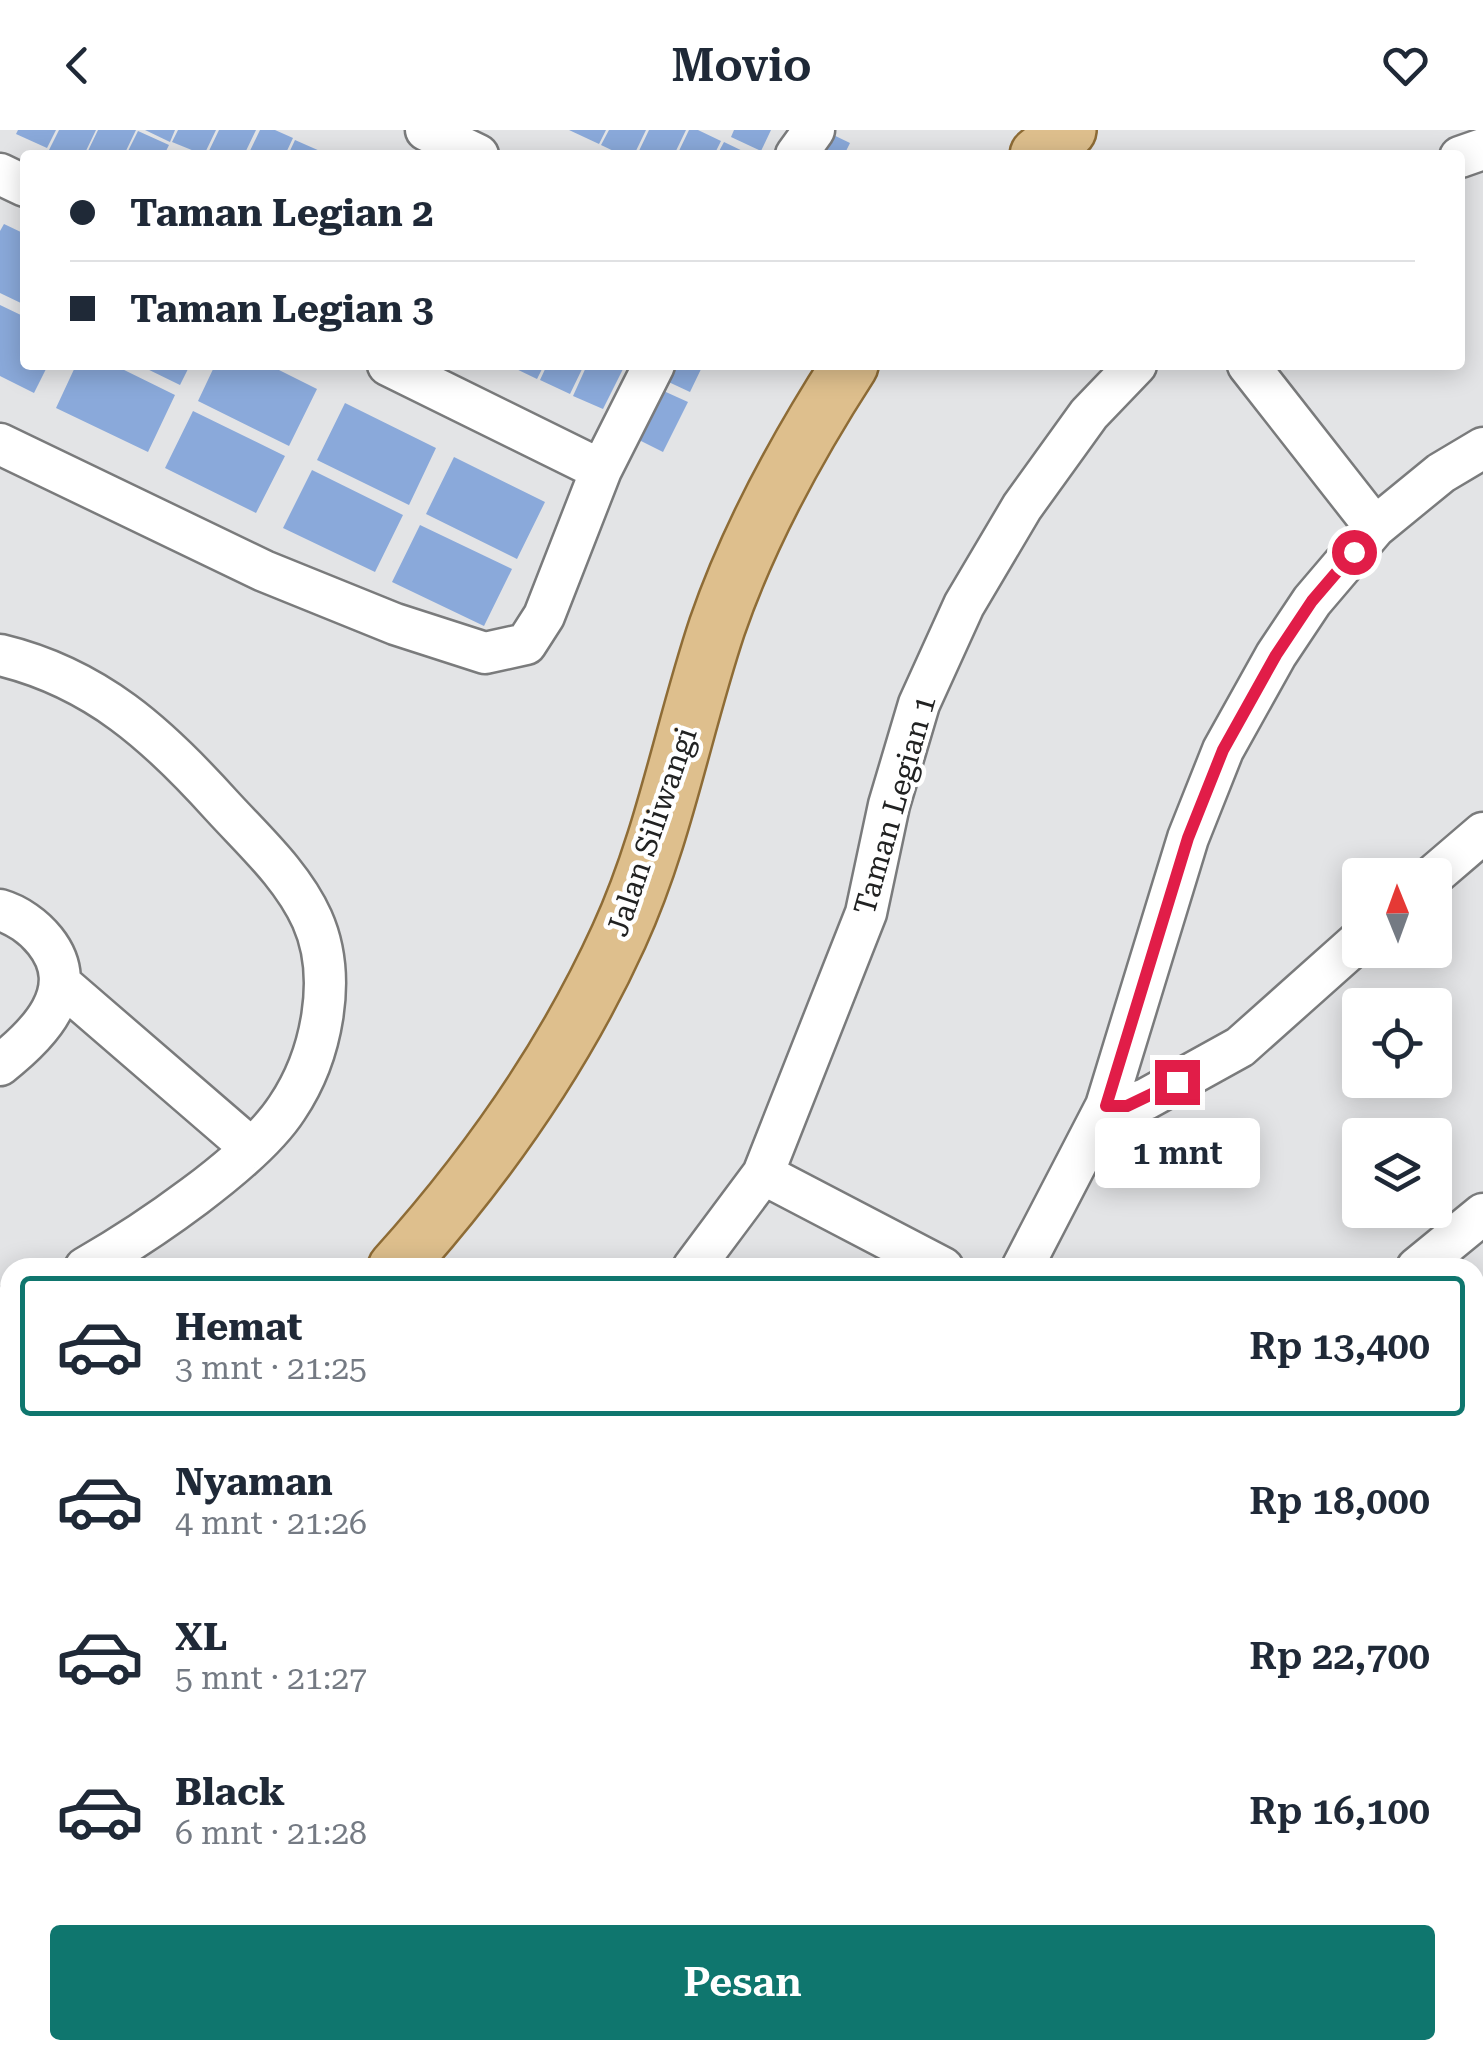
<!DOCTYPE html>
<html lang="id">
<head>
<meta charset="utf-8">
<style>
  :root { --surface:#fff; --page:#f6f6f7; --text:#1f2937; --muted:#747a83; --line:#e0e1e3; --accent:#0f766e }
  body { margin:0; font-family:"Roboto Serif",serif; background:var(--page); color:var(--text); height:100vh; display:flex; flex-direction:column; font-size:38px; white-space:nowrap }
  * { box-sizing:border-box; margin:0 }
  p { font-size:32px; color:var(--muted) }
  .icon { flex:none; width:55px; height:55px; fill:none; stroke:currentColor; stroke-width:2; stroke-linecap:round; stroke-linejoin:round }
  .map { position:relative; flex:1; overflow:hidden }
  .panel { position:absolute; left:0px; top:1128px; width:1485px; height:802px; display:flex; flex-direction:column; background:var(--surface); border-radius:30px 30px 0 0; box-shadow:0 5px 25px #0003 }
  .panel>* { flex:none }
  .top-card { position:absolute; left:20px; top:20px; width:1445px; height:220px; border-radius:10px; box-shadow:0 5px 25px #0003; display:grid; align-content:center; height:220px; padding:0 50px; background:var(--surface) }
  .needle { width:65px; rotate:359deg }
  .fabs { position:absolute; left:1342px; top:728px; display:grid; gap:20px }
  .fabs a { display:grid; place-items:center; width:110px; height:110px; border-radius:10px; background:var(--surface); box-shadow:0 5px 25px #0003; font-size:50px }
  .end { position:absolute; width:45px; height:45px; margin:-22px; border:12px solid #e11d48; background:#fff; box-shadow:0 0 0 5px #fff }
  .from { border-radius:50% }
  .bubble { position:absolute; height:70px; border-radius:10px; background:var(--surface); box-shadow:0 5px 25px #0003; font-size:32px; font-weight:600; line-height:70px; text-align:center }
  .top-card b { display:flex; align-items:center; gap:35px; height:95px; font-size:38px }
  .top-card b+b { border-top:2px solid var(--line) }
  .top-card i { width:25px; height:25px; background:var(--text) }
  ul { padding:18px 0 0; list-style:none }
  li { display:flex; align-items:center; gap:30px; height:140px; margin:0 20px 15px; padding:0 30px; border:5px solid transparent; border-radius:10px }
  li div { flex:1 }
  li b { display:block; font-size:38px }
  li em { font-style:normal; font-weight:600 }
  li.active { border-color:var(--accent) }
  li>.icon { width:90px; height:90px; stroke-width:1.5 }
  .action { display:flex; gap:20px; margin-top:auto; padding:20px 50px }
  .action a { flex:1; height:115px; border-radius:10px; background:var(--accent); color:#fff; font-size:40px; font-weight:600; line-height:115px; text-align:center }
  header { display:flex; justify-content:space-between; align-items:center; height:130px; padding:0 50px; background:var(--surface); font-size:45px; font-weight:600 }
  .map>svg:first-child { display:block }
</style>
</head>
<body>
<header><svg class="icon" aria-label="back" viewBox="0 0 24 24"><path d="M15 5l-7 7 7 7"/></svg>Movio<svg class="icon" aria-label="heart" viewBox="0 0 24 24"><path d="M12 20l-8-8c-3-5 5-10 8-4 3-6 11-1 8 4z"/></svg></header>
<div class="map">
<svg width="1483" height="1928" viewBox="0 0 1483 1928">
  <rect width="100%" height="100%" fill="#e3e4e6"/>
  <path fill="#d0d49a" d="M0 1779 10 1786V1920H121L120 1928H0Z"/>
  <path fill="#8aa9da" d="M18 0H56L47 18 16 4Z
    M59 0H96L84 25H60L49 20Z
    M98 0H136L124 25H86Z
    M145 0H175L170 12Z
    M178 0H216L204 25 172 12Z
    M219 0H256L244 25H207Z
    M260 0H275L293 8 285 25H248Z
    M569 0H606L599 14Z
    M609 0H646L634 25H622L601 15Z
    M649 0H686L674 25H637Z
    M689 0H698L721 11 714 25H677Z
    M734 0H771L761 21 731 7Z
    M823 0 850 13 844 25H807Z
    M138 1 169 15 164 25H126Z
    M295 10 329 25H288Z
    M724 12 751 25H717Z
    M4 94 25 104V175L0 163V101Z
    M0 175 25 187V235H48L34 263 0 246Z
    M76 235H114L175 265 148 322 56 278Z
    M139 235H190L180 255Z
    M215 235H269L317 259 289 316 198 271Z
    M508 235H544L537 249Z
    M547 235H584L570 264 540 250Z
    M587 235H625L603 279 573 266Z
    M666 235H703L690 262 660 248Z
    M657 258 688 272 663 322 633 307Z
    M345 273 436 318 409 375 317 330Z
    M193 281 285 326 256 383 165 338Z
    M454 327 545 372 517 429 426 384Z
    M312 340 403 385 375 442 283 398Z
    M420 395 512 439 484 496 392 452Z"/>
  <g fill="none" stroke-linecap="round" stroke-linejoin="round">
    <g stroke="#7a7b7c" stroke-width="45">
      <path id="street" d="M426 0 478 25
        M796 25 814 0
        M1460 27 1483 19
        M0 44 25 56
        M388 235 601 340
        M1248 235 1375 397
        M0 314 264 441 395 494 485 523 526 514 544 486 601 340 654 235
        M0 525C96 548 158 605 222 676 254 711 292 745 312 789 338 847 322 926 287 978 252 1032 143 1105 85 1138
        M1434 745 1483 703
        M0 780C17 785 34 797 45 811 84 860 38 905 0 935
        M61 854 251 1018
        M1106 976H1127L1146 969 1240 917 1360 810
        M763 1044 943 1138
        M693 1138 763 1044 866 783 889 675 919 574 964 475 1022 377 1089 284 1136 235
        M1022 1138 1106 976 1188 708 1223 620 1276 525 1312 471 1375 397 1441 343 1483 318
        M1417 1138 1483 1084
        M0 1181 10 1176
        M685 1920 691 1928
        M1132 1920 1141 1928
        M563 1928 568 1920
        M999 1928 1005 1920"/>
    </g>
    <g stroke="#7a7b7c" stroke-width="60">
      <path id="secondary" d="M0 1618 10 1632
        M213 1920 219 1928"/>
    </g>
    <g stroke="#8e6c36" stroke-width="60">
      <path id="primary" d="M1038 25 1068 0
        M396 1138C485 1039 564 927 619 806 664 708 683 599 717 497 749 404 797 317 850 235
        M0 1398 10 1394
        M7 1542 10 1537"/>
    </g>
    <use href="#street" stroke="#fff" stroke-width="40"/>
    <use href="#secondary" stroke="#fff" stroke-width="55"/>
    <use href="#primary" stroke="#debf8d" stroke-width="55"/>
  </g>
  <g fill="none" stroke-linecap="round" stroke-linejoin="round">
    <path stroke="#e11d48" stroke-width="12" d="M1177 952 1127 976H1106L1188 708 1223 620 1276 525 1312 471 1354 422"/>
  </g>
  <g text-anchor="middle" stroke-width="9" stroke-linejoin="round" paint-order="stroke">
    <g font-size="30" fill="#212222" stroke="#fff">
      <text transform="translate(895 675) rotate(-74)" y="10">Taman Legian 1</text>
      <text transform="translate(652 702) rotate(-71)" y="10">Jalan Siliwangi</text>
    </g>
  </g>
</svg>
<div class="fabs">
<a><svg class="needle" viewBox="-14 -14 28 28"><path d="M0-13l5 13h-10z" fill="#e53935"/><path d="M0 13l5-13h-10z" fill="#747a83"/></svg></a>
<a><svg class="icon" aria-label="locate" viewBox="0 0 24 24"><circle cx="12" cy="12" r="6"/><path d="M12 2v4M12 18v4M2 12h4M18 12h4"/></svg></a>
<a><svg class="icon" aria-label="layers" viewBox="0 0 24 24"><path d="M12 4l9 5-9 5-9-5zM3 14l9 5 9-5"/></svg></a>
</div>
<i class="end from" style="left:1354px;top:422px"></i>
<i class="end" style="left:1177px;top:952px"></i>
<div class="bubble" style="left:1095px;top:988px;width:165px">1 mnt</div>
<div class="top-card">
<b><i class="from"></i>Taman Legian 2</b>
<b><i></i>Taman Legian 3</b>
</div>
<section class="panel">
<ul>
<li class="active"><svg class="icon" aria-label="car" viewBox="0 0 24 24"><path d="M5 17H2v-5l4-1 3-4h7l3 4 3 1v5h-3M9 17h6M6 11h13"/><circle cx="7" cy="17" r="2"/><circle cx="17" cy="17" r="2"/></svg><div><b>Hemat</b><p>3 mnt · 21:25</p></div><em>Rp 13,400</em></li>
<li><svg class="icon" aria-label="car" viewBox="0 0 24 24"><path d="M5 17H2v-5l4-1 3-4h7l3 4 3 1v5h-3M9 17h6M6 11h13"/><circle cx="7" cy="17" r="2"/><circle cx="17" cy="17" r="2"/></svg><div><b>Nyaman</b><p>4 mnt · 21:26</p></div><em>Rp 18,000</em></li>
<li><svg class="icon" aria-label="car" viewBox="0 0 24 24"><path d="M5 17H2v-5l4-1 3-4h7l3 4 3 1v5h-3M9 17h6M6 11h13"/><circle cx="7" cy="17" r="2"/><circle cx="17" cy="17" r="2"/></svg><div><b>XL</b><p>5 mnt · 21:27</p></div><em>Rp 22,700</em></li>
<li><svg class="icon" aria-label="car" viewBox="0 0 24 24"><path d="M5 17H2v-5l4-1 3-4h7l3 4 3 1v5h-3M9 17h6M6 11h13"/><circle cx="7" cy="17" r="2"/><circle cx="17" cy="17" r="2"/></svg><div><b>Black</b><p>6 mnt · 21:28</p></div><em>Rp 16,100</em></li>
</ul>
<div class="action"><a>Pesan</a></div>
</section>
</div>
</body>
</html>
